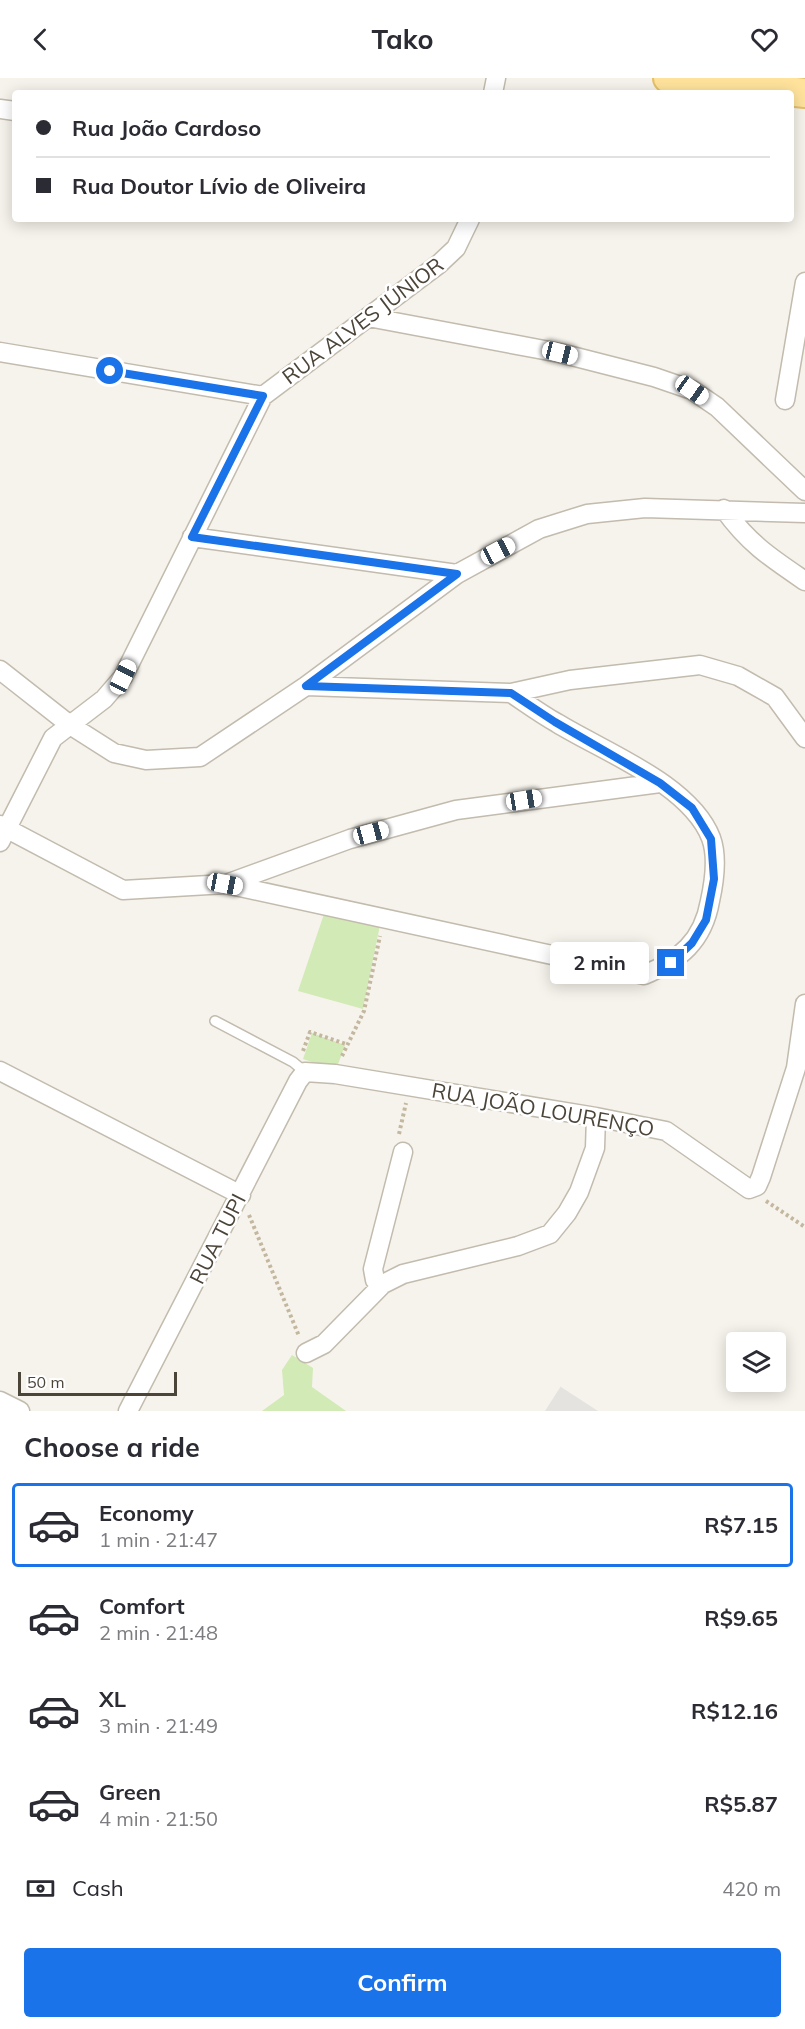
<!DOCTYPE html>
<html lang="en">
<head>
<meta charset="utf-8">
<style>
  :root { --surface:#fff; --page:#f7f7f7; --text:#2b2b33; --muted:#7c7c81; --line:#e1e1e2; --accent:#1a73e8 }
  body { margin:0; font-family:Mulish,sans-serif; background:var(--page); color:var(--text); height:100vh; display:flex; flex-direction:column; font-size:22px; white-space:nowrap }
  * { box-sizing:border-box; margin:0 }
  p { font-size:20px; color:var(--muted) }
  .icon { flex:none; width:33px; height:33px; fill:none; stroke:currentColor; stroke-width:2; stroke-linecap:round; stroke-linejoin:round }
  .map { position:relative; height:1333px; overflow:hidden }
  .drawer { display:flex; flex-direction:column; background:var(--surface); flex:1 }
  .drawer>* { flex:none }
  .top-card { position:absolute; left:12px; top:12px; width:782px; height:132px; border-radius:6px; box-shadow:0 3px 15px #0003; display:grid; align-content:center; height:132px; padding:0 24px; background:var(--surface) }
  .tools { position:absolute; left:726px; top:1254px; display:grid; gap:12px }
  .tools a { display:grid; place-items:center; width:60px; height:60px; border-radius:6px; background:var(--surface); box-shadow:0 3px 15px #0003; font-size:30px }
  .scale { position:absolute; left:18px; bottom:15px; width:159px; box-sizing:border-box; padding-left:6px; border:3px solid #4b4439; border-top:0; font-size:16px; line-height:21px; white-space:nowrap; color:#4b4439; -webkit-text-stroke:4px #fff; paint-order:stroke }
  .end { position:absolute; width:27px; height:27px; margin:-14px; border:8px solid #1a73e8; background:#fff; box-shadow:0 0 0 3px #fff }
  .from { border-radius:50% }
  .bubble { position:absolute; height:42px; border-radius:6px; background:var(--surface); box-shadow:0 3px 15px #0003; font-size:20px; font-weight:700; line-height:42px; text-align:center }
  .car { position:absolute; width:18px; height:36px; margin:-18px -9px; border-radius:8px; box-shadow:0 0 4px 2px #0007; background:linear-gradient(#fff 24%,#345 0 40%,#fff 0 76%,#345 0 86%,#fff 0) }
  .top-card b { display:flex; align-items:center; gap:21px; height:57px; font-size:22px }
  .top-card b+b { border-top:2px solid var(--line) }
  .top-card i { width:15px; height:15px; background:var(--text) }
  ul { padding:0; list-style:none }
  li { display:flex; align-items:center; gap:18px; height:84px; margin:0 12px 9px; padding:0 12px; border:3px solid transparent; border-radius:6px }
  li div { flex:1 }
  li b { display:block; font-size:22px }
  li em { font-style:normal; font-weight:700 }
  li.current { border-color:var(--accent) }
  li>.icon { width:54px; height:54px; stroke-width:1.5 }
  h2 { padding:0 24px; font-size:27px; line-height:72px }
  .pay { display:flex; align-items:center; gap:15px; height:66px; padding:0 24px; font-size:22px }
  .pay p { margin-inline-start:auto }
  .primary-button { display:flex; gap:12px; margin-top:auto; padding:12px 24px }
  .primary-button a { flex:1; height:69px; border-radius:6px; background:var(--accent); color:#fff; font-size:24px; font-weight:700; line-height:69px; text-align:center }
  header { display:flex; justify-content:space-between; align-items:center; height:78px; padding:0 24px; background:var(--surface); font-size:27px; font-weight:700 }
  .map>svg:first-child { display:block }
</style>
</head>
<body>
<header><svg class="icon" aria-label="back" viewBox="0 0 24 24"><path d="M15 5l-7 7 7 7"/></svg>Tako<svg class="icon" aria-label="heart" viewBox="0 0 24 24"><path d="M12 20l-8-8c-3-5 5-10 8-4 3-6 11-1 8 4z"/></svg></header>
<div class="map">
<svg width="805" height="1333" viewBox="0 0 805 1333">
  <rect width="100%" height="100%" fill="#f6f3ec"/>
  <path fill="#d2eab5" d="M324 836 380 847 363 931 298 913Z
    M312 955 345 967 336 992 303 981Z
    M292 1277 313 1290 312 1309 346 1333H262L284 1317 282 1292Z"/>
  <path fill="#e5e3e0" d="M561 1308V1309L598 1333H545Z"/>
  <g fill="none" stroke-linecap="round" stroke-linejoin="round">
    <g stroke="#c2bbae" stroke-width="12">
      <path id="lane" d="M215 943 293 984 305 994"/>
    </g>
    <g stroke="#c2bbae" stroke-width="21">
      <path id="street" d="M493 15 496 0
        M0 31 15 33
        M368 239 560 275 654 299 692 312 717 329 805 413
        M0 274 263 318
        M785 322 805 204
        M724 431C748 465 771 480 805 503
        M192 459 457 496
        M0 592 70 647 114 675 146 682 200 679 306 608 457 496 539 451 587 436 645 430 805 435
        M306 608 511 615 570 602 700 587 738 598 775 619 805 660
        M511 615C526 625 541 636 557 645 604 674 690 706 711 760 718 779 714 805 710 823 703 863 680 882 644 897L226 806 350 761 456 732 660 705
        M0 747 123 812 226 806
        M0 764 53 660 104 621 123 599 263 318 439 186 456 170 470 141
        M0 993 241 1117
        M383 1206 375 1202 373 1191 403 1074
        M306 1275 324 1266 383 1206 403 1196 518 1168 550 1156 567 1135 579 1114 595 1070 596 1039
        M0 1323 20 1333
        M128 1333 298 1003 305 994 335 996 596 1039 666 1053 749 1111 757 1108 761 1099 796 990 805 926"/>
    </g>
    <g stroke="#e6c16a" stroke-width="32">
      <path id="primary" d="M668 0 805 15"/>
    </g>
    <path stroke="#c4b79f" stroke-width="4" stroke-dasharray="3 3" stroke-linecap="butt" d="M303 973 310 954 346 966
      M342 978 364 933 380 858
      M399 1056 406 1025
      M766 1123 805 1149
      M249 1137 299 1258"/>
    <use href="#lane" stroke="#fff" stroke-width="9"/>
    <use href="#street" stroke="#fff" stroke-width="18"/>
    <use href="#primary" stroke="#ffe39c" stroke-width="28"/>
  </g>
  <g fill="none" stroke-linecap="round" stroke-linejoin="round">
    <path stroke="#1a73e8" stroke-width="8" d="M110 293 263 318 192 459 457 496 306 608 511 615 555 644 660 705 692 730 711 761 714 801 706 842 692 865 671 885"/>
  </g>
  <g text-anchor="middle" stroke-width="5" stroke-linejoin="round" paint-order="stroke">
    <g font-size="21" fill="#4b4439" stroke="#fff">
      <text transform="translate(363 243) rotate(-37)" y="7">RUA ALVES JÚNIOR</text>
      <text transform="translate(543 1032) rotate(10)" y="7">RUA JOÃO LOURENÇO</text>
      <text transform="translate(218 1161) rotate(-63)" y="7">RUA TUPI</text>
    </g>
  </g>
</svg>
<div class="tools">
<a><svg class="icon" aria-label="layers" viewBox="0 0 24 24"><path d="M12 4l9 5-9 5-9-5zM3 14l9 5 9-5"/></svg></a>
</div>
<div class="scale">50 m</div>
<i class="end from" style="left:110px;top:293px"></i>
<i class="end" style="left:671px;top:885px"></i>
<div class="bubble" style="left:550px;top:864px;width:99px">2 min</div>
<i class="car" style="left:560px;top:275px;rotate:104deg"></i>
<i class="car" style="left:692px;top:312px;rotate:125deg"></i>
<i class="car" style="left:498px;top:473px;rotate:62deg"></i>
<i class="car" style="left:123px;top:599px;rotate:26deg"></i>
<i class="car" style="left:524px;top:722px;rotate:81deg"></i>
<i class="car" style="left:371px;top:755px;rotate:75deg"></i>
<i class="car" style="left:225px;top:806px;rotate:101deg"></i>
<div class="top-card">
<b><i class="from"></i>Rua João Cardoso</b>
<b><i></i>Rua Doutor Lívio de Oliveira</b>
</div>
</div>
<section class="drawer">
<h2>Choose a ride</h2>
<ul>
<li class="current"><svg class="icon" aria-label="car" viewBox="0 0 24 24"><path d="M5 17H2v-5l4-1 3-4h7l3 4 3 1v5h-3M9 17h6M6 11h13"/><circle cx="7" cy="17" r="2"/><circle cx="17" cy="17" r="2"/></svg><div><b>Economy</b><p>1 min · 21:47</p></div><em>R$7.15</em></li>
<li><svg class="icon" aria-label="car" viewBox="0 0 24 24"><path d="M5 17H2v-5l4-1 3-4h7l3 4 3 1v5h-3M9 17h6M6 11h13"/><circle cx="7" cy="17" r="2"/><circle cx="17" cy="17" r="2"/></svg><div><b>Comfort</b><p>2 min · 21:48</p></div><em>R$9.65</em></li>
<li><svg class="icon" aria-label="car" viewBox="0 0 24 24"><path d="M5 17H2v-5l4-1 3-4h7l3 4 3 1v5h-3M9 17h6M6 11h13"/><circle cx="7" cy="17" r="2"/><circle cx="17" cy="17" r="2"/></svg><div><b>XL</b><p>3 min · 21:49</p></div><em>R$12.16</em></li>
<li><svg class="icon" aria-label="car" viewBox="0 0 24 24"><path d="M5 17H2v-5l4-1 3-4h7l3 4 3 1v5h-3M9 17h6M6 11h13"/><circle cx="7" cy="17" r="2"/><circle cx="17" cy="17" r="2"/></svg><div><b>Green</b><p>4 min · 21:50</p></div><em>R$5.87</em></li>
</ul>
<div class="pay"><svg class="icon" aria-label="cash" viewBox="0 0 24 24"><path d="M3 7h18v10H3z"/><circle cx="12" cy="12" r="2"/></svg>Cash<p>420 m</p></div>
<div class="primary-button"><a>Confirm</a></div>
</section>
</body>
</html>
